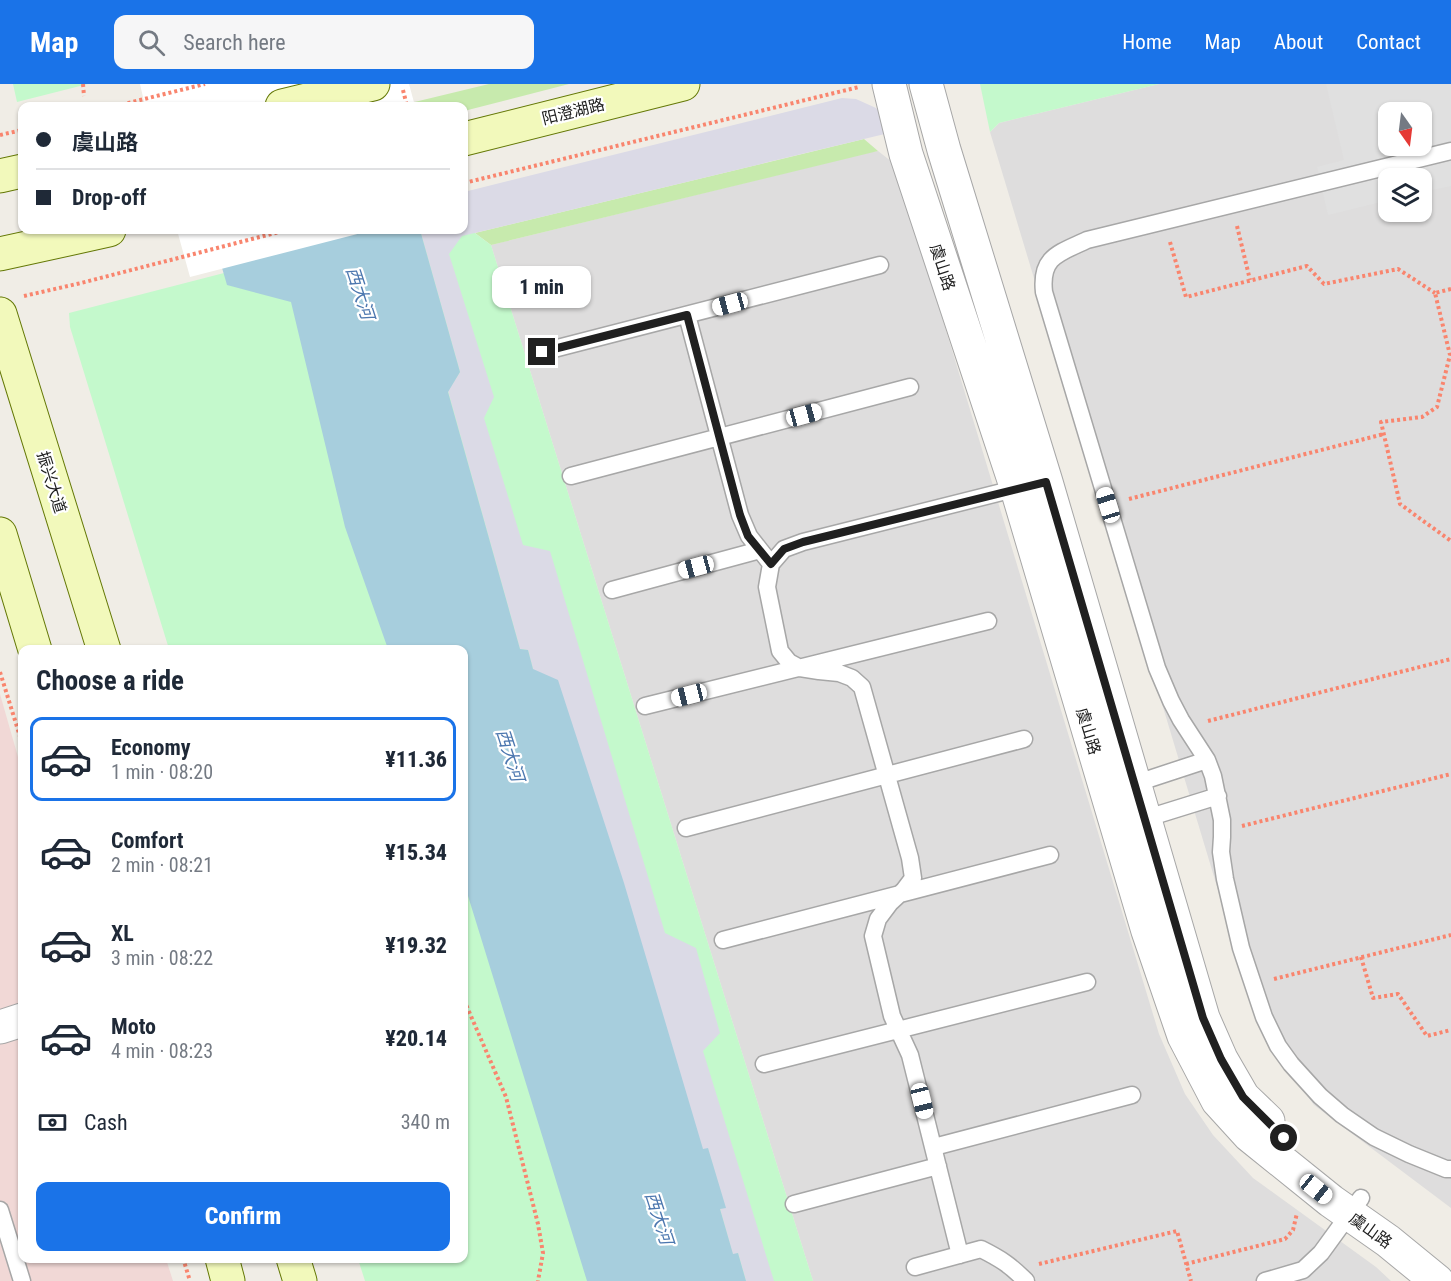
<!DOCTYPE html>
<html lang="en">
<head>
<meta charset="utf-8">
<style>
  :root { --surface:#fff; --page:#f6f6f7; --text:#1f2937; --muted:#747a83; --line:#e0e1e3; --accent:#1a73e8 }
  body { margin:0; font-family:"Roboto Condensed","Noto Sans SC",sans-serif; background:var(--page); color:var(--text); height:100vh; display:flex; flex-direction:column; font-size:22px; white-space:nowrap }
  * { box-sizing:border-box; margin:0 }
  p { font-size:20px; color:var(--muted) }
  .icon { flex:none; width:33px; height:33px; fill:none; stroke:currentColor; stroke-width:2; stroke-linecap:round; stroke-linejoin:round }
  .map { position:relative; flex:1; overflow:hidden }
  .sheet { position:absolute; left:18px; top:561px; width:450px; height:618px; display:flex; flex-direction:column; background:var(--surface); border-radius:12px; box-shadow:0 2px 4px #0004 }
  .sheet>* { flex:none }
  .top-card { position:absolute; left:18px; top:18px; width:450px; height:132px; border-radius:12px; box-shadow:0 2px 4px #0004; display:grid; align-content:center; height:132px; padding:0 18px; background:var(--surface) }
  .needle { width:39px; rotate:166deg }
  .fabs { position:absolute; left:1378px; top:18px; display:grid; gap:12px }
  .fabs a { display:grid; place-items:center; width:54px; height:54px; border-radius:12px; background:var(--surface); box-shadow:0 2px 4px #0004; font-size:30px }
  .end { position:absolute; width:27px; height:27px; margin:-14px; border:8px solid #202020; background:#fff; box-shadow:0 0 0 3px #fff }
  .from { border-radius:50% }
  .bubble { position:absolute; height:42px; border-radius:12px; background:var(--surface); box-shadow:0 2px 4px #0004; font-size:20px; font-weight:800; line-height:42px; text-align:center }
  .car { position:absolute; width:18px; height:36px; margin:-18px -9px; border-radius:8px; box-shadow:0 0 4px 2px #0007; background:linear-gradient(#fff 24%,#345 0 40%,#fff 0 76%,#345 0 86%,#fff 0) }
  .top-card b { display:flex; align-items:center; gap:21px; height:57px; font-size:22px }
  .top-card b+b { border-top:2px solid var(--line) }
  .top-card i { width:15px; height:15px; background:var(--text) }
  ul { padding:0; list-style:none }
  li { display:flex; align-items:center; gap:18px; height:84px; margin:0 12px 9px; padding:0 6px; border:3px solid transparent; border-radius:12px }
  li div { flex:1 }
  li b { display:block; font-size:22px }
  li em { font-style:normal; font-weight:800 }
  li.current { border-color:var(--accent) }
  li>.icon { width:54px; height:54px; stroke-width:1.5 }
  h2 { padding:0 18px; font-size:27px; line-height:72px }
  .pay { display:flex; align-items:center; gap:15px; height:66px; padding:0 18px; font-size:22px }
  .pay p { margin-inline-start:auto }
  .cta { display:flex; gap:12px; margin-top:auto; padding:12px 18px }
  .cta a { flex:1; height:69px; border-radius:12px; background:var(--accent); color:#fff; font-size:24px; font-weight:800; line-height:69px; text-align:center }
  header { display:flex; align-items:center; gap:36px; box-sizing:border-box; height:84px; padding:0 30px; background:var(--accent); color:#fff }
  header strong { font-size:28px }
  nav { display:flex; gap:33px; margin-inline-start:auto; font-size:21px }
  .search { width:420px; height:54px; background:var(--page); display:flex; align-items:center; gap:15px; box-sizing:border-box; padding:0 21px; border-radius:12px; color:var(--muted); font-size:22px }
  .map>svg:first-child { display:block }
</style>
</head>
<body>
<header>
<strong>Map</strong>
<div class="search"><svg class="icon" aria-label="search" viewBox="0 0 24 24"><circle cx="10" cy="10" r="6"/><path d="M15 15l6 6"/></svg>Search here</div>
<nav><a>Home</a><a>Map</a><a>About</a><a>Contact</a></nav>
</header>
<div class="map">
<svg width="1451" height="1197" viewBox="0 0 1451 1197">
  <rect width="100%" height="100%" fill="#f0ede6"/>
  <path fill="#dedddd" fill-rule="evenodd" d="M1159 0H1451V1124L1314 1021 1276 969 1252 919 990 48 999 39ZM1389 28H1422V62H1389ZM1389 94H1422V128H1389Z
    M878 67 896 81 1159 950 1185 1010 1213 1051 1253 1094 1376 1183 1391 1197H813L491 161 871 68Z"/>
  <path fill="#f1d8d6" d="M0 610 22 687V1174L166 1175 173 1197H0Z"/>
  <path fill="#c7eaad" d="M489 0H569L464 27V22H398Z
    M864 55 878 67 491 161 475 149Z"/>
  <path fill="#c4f9cc" d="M13 0H88L17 18Z
    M980 0H1159L999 39 990 48Z
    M464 141 491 161 813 1197H365L358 1175 464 1174V566L169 565 70 243 69 229 391 146H464Z"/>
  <path fill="#e0e0e0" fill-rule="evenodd" d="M1326 0H1451V102L1422 108V94H1389V116L1328 131 1317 83 1344 76ZM1389 28H1422V62H1389Z"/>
  <path fill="#dbdae6" d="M842 14 856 15 876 24 885 34 893 48 462 152 449 170 494 313 484 334 523 461 550 467 665 849 696 864 720 949 703 967 774 1197H746L738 1169 733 1171 720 1125 725 1123 708 1065 703 1066 533 585 528 566 520 565 448 307 460 288 420 146H464V108Z"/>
  <path fill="#a7cedd" d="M211 146H420L460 288 448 308 520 565 528 566 533 585 558 596 624 799 703 1065 708 1064 726 1124 720 1125 733 1170 738 1169 746 1197H587L464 799V566L388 565 345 443 291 218 227 201Z"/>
  <path fill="#fff" d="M140 0H409L415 22H145Z
    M177 146H373L190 193Z"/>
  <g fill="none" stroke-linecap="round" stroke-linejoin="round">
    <g stroke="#a7a7a7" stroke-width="19">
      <path id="service" d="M1451 67 1087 156C1060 169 1040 172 1044 208L1157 584 1171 617 1181 636 1207 676 1213 692 1222 736V753L1221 768 1225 795 1241 864 1264 933 1278 962 1291 980 1320 1012 1342 1031 1374 1053 1409 1070 1446 1085H1451
        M687 231 740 431 749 452 771 480
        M542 268 880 181
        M571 392 910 303
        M612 506 760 466
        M645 622 988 537
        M1134 700 1207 676
        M1144 735 1218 712
        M686 744 1024 655
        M723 856 1050 771
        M764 980 1087 898
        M934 1063 1132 1011
        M794 1120 938 1082
        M0 1126 22 1197
        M960 1171 910 971 892 932 873 852 878 835 890 819 904 806 913 794 910 774 862 603 852 594 839 589 819 587 800 584 789 578 780 567 767 503 771 480 784 465 803 458 1022 403
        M915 1183 981 1165C1001 1175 1010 1181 1026 1197
        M1265 1197 1303 1186 1321 1169 1361 1114"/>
    </g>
    <g stroke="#a7a7a7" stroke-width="35">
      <path id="minor" d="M0 943 22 936"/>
    </g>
    <g stroke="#a7a7a7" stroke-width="35">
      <path id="tertiary" d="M889 0 906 70 1017 405 1148 847 1184 952 1218 1017 1249 1051 1331 1117 1388 1157 1437 1197
        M926 0 944 66 1046 398 1203 934 1221 975 1243 1013 1268 1037"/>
    </g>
    <g stroke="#647806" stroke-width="35">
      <path id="secondary" d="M282 22 373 0
        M464 55 683 0
        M0 92 22 87
        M0 170 109 146
        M0 230 104 566
        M0 450 35 566
        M222 1174 228 1197
        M293 1174 300 1197"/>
    </g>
    <path stroke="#f9856e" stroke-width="4" stroke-dasharray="3 3" stroke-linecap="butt" d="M83 0 84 12
      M403 6 407 22
      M116 22 205 0
      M0 51 22 46
      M464 99 859 3
      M1237 142 1250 196
      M1170 158 1186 213 1307 182 1324 200 1398 185 1435 209
      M1451 205 1435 209 1450 271 1437 323 1422 333 1381 338 1400 420 1451 457
      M24 212 81 199 287 146
      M1129 415 1384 350
      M0 588 22 659
      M1208 637 1451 575
      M1242 742 1451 690
      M1361 873 1373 914 1398 910 1427 952 1451 946
      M1274 895 1451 851
      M464 916 506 1013 538 1140 543 1169 538 1197
      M183 1174 190 1197
      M1039 1180 1177 1147 1191 1197
      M1186 1180 1285 1155 1293 1146 1297 1129"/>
    <use href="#service" stroke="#fff" stroke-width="16"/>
    <use href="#minor" stroke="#fff" stroke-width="33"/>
    <use href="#tertiary" stroke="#fff" stroke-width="33"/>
    <use href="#secondary" stroke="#f2f9bb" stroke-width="33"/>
  </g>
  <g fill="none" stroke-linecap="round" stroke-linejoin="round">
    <path stroke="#202020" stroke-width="8" d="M542 268 687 231 740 431 748 452 771 480 784 465 803 458 1046 398 1203 934 1221 975 1243 1013 1284 1054"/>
  </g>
  <g text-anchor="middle" stroke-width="4.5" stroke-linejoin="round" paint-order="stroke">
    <g font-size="16" fill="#202020" stroke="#fff">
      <text transform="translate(573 27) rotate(-14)" y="6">阳澄湖路</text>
      <text transform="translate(943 183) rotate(72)" y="6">虞山路</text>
      <text transform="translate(52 398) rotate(73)" y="6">振兴大道</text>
      <text transform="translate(1089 647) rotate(73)" y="6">虞山路</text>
      <text transform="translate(1371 1146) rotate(36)" y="6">虞山路</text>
    </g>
    <g font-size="18" font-style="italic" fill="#4c77af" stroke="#fff">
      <text transform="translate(360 209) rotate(72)" y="6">西大河</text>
      <text transform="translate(510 671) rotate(72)" y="6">西大河</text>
      <text transform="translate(659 1134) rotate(72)" y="6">西大河</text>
    </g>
  </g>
</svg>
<div class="fabs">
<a><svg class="needle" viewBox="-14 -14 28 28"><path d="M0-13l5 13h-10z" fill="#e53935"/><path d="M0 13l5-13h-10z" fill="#747a83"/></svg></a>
<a><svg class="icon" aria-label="layers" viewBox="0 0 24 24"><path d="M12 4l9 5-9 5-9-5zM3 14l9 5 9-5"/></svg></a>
</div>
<i class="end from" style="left:1284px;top:1054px"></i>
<i class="end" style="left:542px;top:268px"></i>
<div class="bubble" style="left:492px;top:182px;width:99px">1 min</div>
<i class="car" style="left:730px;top:220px;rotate:255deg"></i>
<i class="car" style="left:804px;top:331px;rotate:75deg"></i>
<i class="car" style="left:1108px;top:421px;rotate:343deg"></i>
<i class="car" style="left:696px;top:483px;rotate:255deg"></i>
<i class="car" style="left:689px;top:611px;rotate:256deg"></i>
<i class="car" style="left:922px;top:1017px;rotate:166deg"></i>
<i class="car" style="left:1316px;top:1105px;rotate:129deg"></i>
<div class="top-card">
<b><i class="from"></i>虞山路</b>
<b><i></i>Drop-off</b>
</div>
<section class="sheet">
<h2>Choose a ride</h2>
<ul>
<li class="current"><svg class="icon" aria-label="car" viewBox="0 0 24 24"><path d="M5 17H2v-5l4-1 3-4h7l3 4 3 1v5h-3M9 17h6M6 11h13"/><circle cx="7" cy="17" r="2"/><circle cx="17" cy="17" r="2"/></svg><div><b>Economy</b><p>1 min · 08:20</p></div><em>¥11.36</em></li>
<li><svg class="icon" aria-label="car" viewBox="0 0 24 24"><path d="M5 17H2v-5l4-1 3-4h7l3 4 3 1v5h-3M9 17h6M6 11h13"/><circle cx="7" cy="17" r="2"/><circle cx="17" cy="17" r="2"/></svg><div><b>Comfort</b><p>2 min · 08:21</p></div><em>¥15.34</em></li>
<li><svg class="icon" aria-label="car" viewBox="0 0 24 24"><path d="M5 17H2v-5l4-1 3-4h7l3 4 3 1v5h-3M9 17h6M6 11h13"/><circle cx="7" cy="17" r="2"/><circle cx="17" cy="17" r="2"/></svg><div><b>XL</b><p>3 min · 08:22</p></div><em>¥19.32</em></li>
<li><svg class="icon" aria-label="car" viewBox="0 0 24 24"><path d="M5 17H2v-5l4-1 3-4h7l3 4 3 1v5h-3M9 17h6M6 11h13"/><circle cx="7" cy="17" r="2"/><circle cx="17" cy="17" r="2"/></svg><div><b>Moto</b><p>4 min · 08:23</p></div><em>¥20.14</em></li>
</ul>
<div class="pay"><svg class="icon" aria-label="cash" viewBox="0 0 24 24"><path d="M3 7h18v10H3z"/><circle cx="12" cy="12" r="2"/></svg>Cash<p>340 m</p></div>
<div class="cta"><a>Confirm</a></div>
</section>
</div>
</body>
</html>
